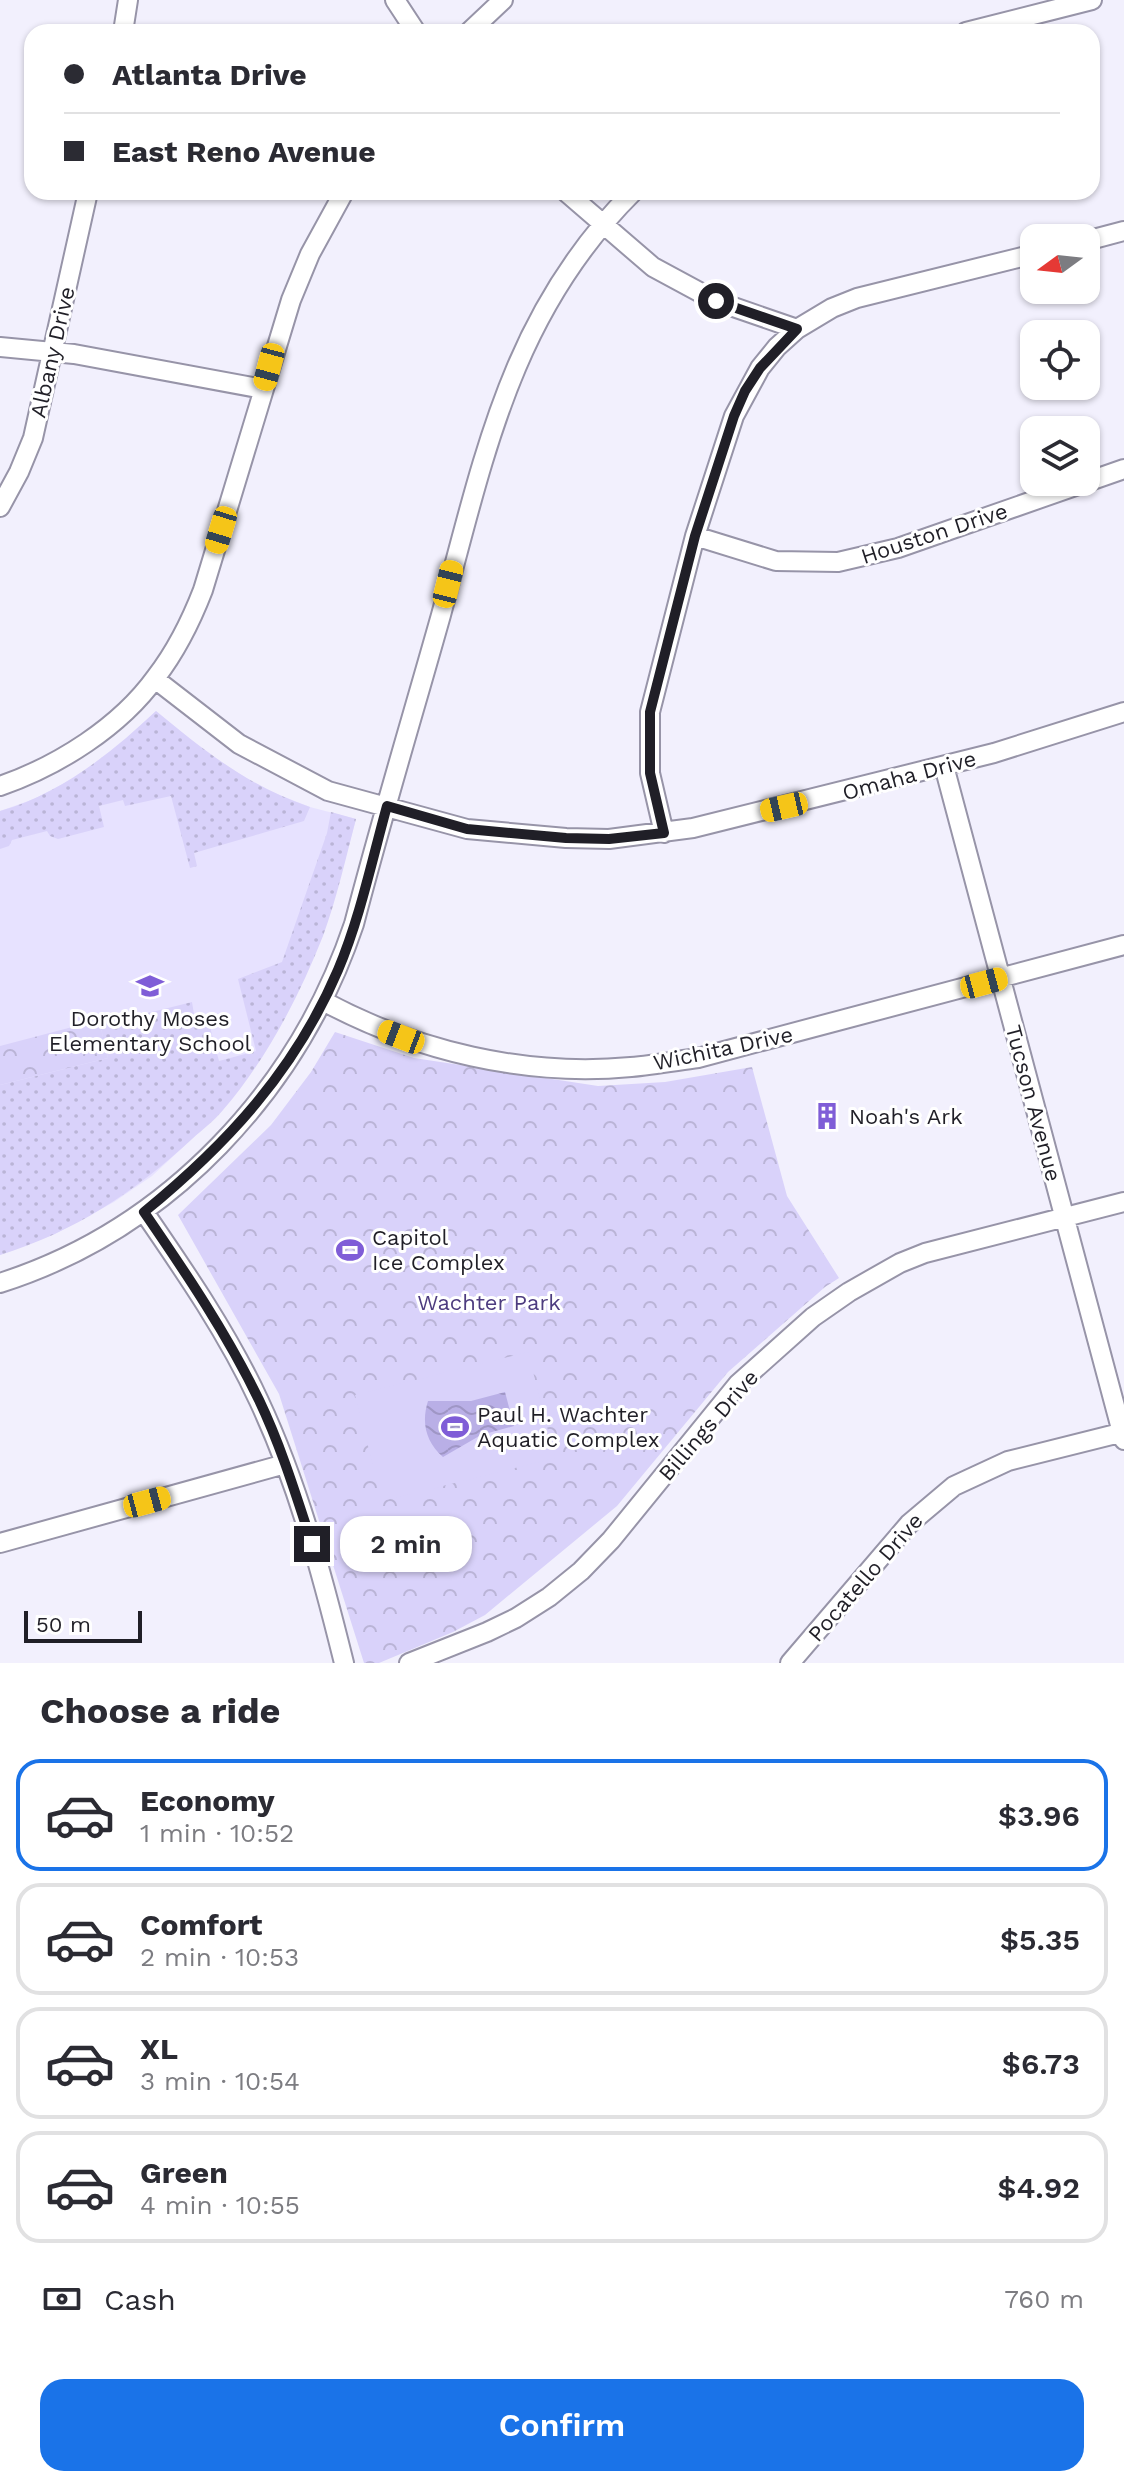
<!DOCTYPE html>
<html lang="en">
<head>
<meta charset="utf-8">
<style>
  :root { --surface:#fff; --page:#f7f7f7; --text:#2b2b33; --muted:#7c7c81; --line:#e1e1e2; --accent:#1a73e8 }
  body { margin:0; font-family:"Work Sans",sans-serif; background:var(--page); color:var(--text); height:100vh; display:flex; flex-direction:column; font-size:30px; white-space:nowrap }
  * { box-sizing:border-box; margin:0 }
  p { font-size:26px; color:var(--muted) }
  .icon { flex:none; width:44px; height:44px; fill:none; stroke:currentColor; stroke-width:2; stroke-linecap:round; stroke-linejoin:round }
  .map { position:relative; height:1663px; overflow:hidden }
  .sheet { display:flex; flex-direction:column; background:var(--surface); flex:1 }
  .sheet>* { flex:none }
  .top-card { position:absolute; left:24px; top:24px; width:1076px; height:176px; border-radius:24px; box-shadow:0 2px 6px #0004; display:grid; align-content:center; height:176px; padding:0 40px; background:var(--surface) }
  .needle { width:52px; rotate:255deg }
  .controls { position:absolute; left:1020px; top:224px; display:grid; gap:16px }
  .controls a { display:grid; place-items:center; width:80px; height:80px; border-radius:16px; background:var(--surface); box-shadow:0 2px 6px #0004; font-size:40px }
  .scale { position:absolute; left:24px; bottom:20px; width:118px; box-sizing:border-box; padding-left:8px; border:4px solid #201f27; border-top:0; font-size:22px; line-height:28px; white-space:nowrap; color:#201f27; -webkit-text-stroke:6px #fff; paint-order:stroke }
  .end { position:absolute; width:36px; height:36px; margin:-18px; border:10px solid #201f27; background:#fff; box-shadow:0 0 0 4px #fff }
  .from { border-radius:50% }
  .bubble { position:absolute; height:56px; border-radius:24px; background:var(--surface); box-shadow:0 2px 6px #0004; font-size:26px; font-weight:600; line-height:56px; text-align:center }
  .car { position:absolute; width:24px; height:48px; margin:-24px -12px; border-radius:10px; box-shadow:0 0 6px 2px #0007; background:linear-gradient(#f5c518 24%,#345 0 40%,#f5c518 0 76%,#345 0 86%,#f5c518 0) }
  .top-card b { display:flex; align-items:center; gap:28px; height:76px; font-size:30px }
  .top-card b+b { border-top:2px solid var(--line) }
  .top-card i { width:20px; height:20px; background:var(--text) }
  ul { padding:0; list-style:none }
  li { display:flex; align-items:center; gap:24px; height:112px; margin:0 16px 12px; padding:0 24px; border:4px solid var(--line); border-radius:24px }
  li div { flex:1 }
  li b { display:block; font-size:30px }
  li em { font-style:normal; font-weight:600 }
  li.active { border-color:var(--accent) }
  li>.icon { width:72px; height:72px; stroke-width:1.5 }
  h2 { padding:0 40px; font-size:36px; line-height:96px }
  .pay { display:flex; align-items:center; gap:20px; height:88px; padding:0 40px; font-size:30px }
  .pay p { margin-inline-start:auto }
  .action { display:flex; gap:16px; margin-top:auto; padding:16px 40px }
  .action a { flex:1; height:92px; border-radius:24px; background:var(--accent); color:#fff; font-size:32px; font-weight:600; line-height:92px; text-align:center }
  .map>svg:first-child { display:block }
</style>
</head>
<body>
<div class="map">
<svg width="1124" height="1663" viewBox="0 0 1124 1663">
  <defs>
    <pattern id="grass-dots" width="8" height="8" patternUnits="userSpaceOnUse" patternTransform="scale(2)"><rect width="8" height="8" fill="#d9d2fa"/><path d="M2 2h.1M6 6h.1" fill="none" stroke="#bab4d6" stroke-width="1.8" stroke-linecap="round"/></pattern>
    <pattern id="park-crowns" width="20" height="18" patternUnits="userSpaceOnUse" patternTransform="scale(2)"><rect width="20" height="18" fill="#d9d2fa"/><path d="M2 6a3 3 0 1 1 6 0M12 15a3 3 0 1 1 6 0" fill="none" stroke="#bab4d6"/></pattern>
    <pattern id="water-waves" width="16" height="10" patternUnits="userSpaceOnUse" patternTransform="scale(2)"><rect width="16" height="10" fill="#b9afe6"/><path d="M0 5q4-4 8 0t8 0" fill="none" stroke="#9f96c5"/></pattern>
  </defs>
  <rect width="100%" height="100%" fill="#f2f0fd"/>
  <path fill="#e7e2ff" d="M156 711 207 753 262 788 310 807 356 819 333 903 323 935 291 1006 263 1056 222 1111 152 1176 114 1202 55 1234 0 1255V811L34 799 74 778 117 747Z"/>
  <path fill="url(#grass-dots)" d="M156 711C206 752 248 786 310 807L304 821 194 853 197 866 190 868 171 796 125 806 123 800 99 806 104 827 58 839 50 836 47 831 12 840 9 846 0 849V811C61 794 111 753 156 711Z
    M331 812 356 819C346 857 337 898 323 936 299 997 266 1060 223 1110 214 1121 202 1130 192 1139 135 1192 74 1232 0 1255V1085L108 1058 100 1025 192 1002 194 1014 199 1013 200 1017 207 1016 219 1061 256 1051 238 979 282 962 327 833Z"/>
  <path fill="url(#park-crowns)" d="M99 1020 108 1058 0 1085V1046Z
    M335 1032 414 1058 598 1086 665 1082 752 1067 787 1196 839 1278 825 1287 728 1372 617 1506 485 1615 453 1632 379 1663H364L279 1394 178 1215 271 1125 311 1072Z"/>
  <path fill="#d9d2fa" d="M528 1352 555 1458 382 1501 355 1395Z"/>
  <path fill="url(#water-waves)" d="M505 1392 514 1426 481 1435 443 1457C426 1442 421 1423 428 1401H471Z"/>
  <g fill="none" stroke-linecap="round" stroke-linejoin="round">
    <g stroke="#9794a8" stroke-width="22">
      <path id="minor" d="M395 0 416 32
        M123 32 128 0
        M469 32 503 0
        M966 32 1092 0
        M566 192 653 267 716 301 797 329
        M1086 241 1124 231
        M0 347 74 354 263 389
        M0 507 19 472 33 438 88 192
        M695 536 776 561 838 562 898 548 1124 469
        M155 679 239 744 328 791 467 829 566 838 609 839 693 828 994 753 1124 712
        M944 766 1124 1440
        M0 786C58 766 120 727 156 677 176 651 191 621 203 590L291 300 310 254 344 192
        M664 833 650 773V712L695 536 734 416 760 368 777 347 797 329 832 308 857 298 1034 254
        M323 1001C416 1051 525 1077 631 1067 653 1065 676 1061 698 1058L1124 945
        M144 1212C186 1273 228 1334 259 1401 298 1484 322 1574 344 1663
        M0 1283C169 1229 298 1090 354 924 381 820 412 718 441 615 484 457 511 313 633 192
        M0 1543 285 1464
        M409 1663 487 1632 516 1618 549 1597 581 1571 611 1540 738 1384 813 1317 849 1292 900 1263 925 1253 1124 1202
        M790 1663 909 1524 954 1486 1008 1461 1124 1432"/>
    </g>
    <use href="#minor" stroke="#fff" stroke-width="18"/>
  </g>
  <g fill="none" stroke-linecap="round" stroke-linejoin="round">
    <path stroke="#201f27" stroke-width="10" d="M312 1544C296 1495 281 1446 259 1400 227 1334 186 1273 144 1212 227 1144 295 1071 338 970 360 918 372 860 387 806L467 829 566 838 609 839 664 833 650 773V712L695 536 734 416 745 391 760 368 797 329 716 301"/>
  </g>
  <defs>
    <g id="school-bare" transform="scale(2.16)"><path d="M0-5L7-2L0 1L-7-2ZM-4 1L0 2.5L4 1V4Q0 6-4 4Z" fill="#7f5dd7" stroke="#fff" stroke-width="2.5" paint-order="stroke"/></g>
    <g id="building-bare" transform="scale(2.16)"><path d="M-4-6H4V6H1V3H-1V6H-4ZM-2.5-4.3h1.7v1.8h-1.7ZM.8-4.3h1.7v1.8H.8ZM-2.5-1h1.7V.8h-1.7ZM.8-1h1.7V.8H.8Z" fill="#7f5dd7" stroke="#fff" stroke-width="2.5" paint-order="stroke"/></g>
    <g id="stadium-bare" transform="scale(2.16)"><path d="M0-5a6.5 5 0 1 0 0 10a6.5 5 0 1 0 0-10ZM-3.5-1.8h7v3.6h-7Z" fill="#7f5dd7" stroke="#fff" stroke-width="2.5" paint-order="stroke"/></g>
  </defs>
  <g fill-rule="evenodd">
    <use href="#school-bare" x="150" y="986"/>
    <use href="#building-bare" x="827" y="1116"/>
    <use href="#stadium-bare" x="350" y="1250"/>
    <use href="#stadium-bare" x="455" y="1427"/>
  </g>
  <g text-anchor="middle" stroke-width="6" stroke-linejoin="round" paint-order="stroke">
    <g font-size="22" fill="#201f27" stroke="#fff">
      <text transform="translate(52 352) rotate(-77)" y="8">Albany Drive</text>
      <text transform="translate(934 533) rotate(-18)" y="8">Houston Drive</text>
      <text transform="translate(909 775) rotate(-15)" y="8">Omaha Drive</text>
      <text transform="translate(723 1048) rotate(-12)" y="8">Wichita Drive</text>
      <text transform="translate(1034 1103) rotate(75)" y="8">Tucson Avenue</text>
      <text transform="translate(708 1425) rotate(-49)" y="8">Billings Drive</text>
      <text transform="translate(865 1577) rotate(-49)" y="8">Pocatello Drive</text>
    </g>
    <g font-size="22" fill="#201f27" stroke="#fff" text-anchor="start">
      <text x="150" y="1026" text-anchor="middle">Dorothy Moses<tspan x="150" dy="25">Elementary School</tspan></text>
      <text x="849" y="1124">Noah's Ark</text>
      <text x="372" y="1245">Capitol<tspan x="372" dy="25">Ice Complex</tspan></text>
      <text x="477" y="1422">Paul H. Wachter<tspan x="477" dy="25">Aquatic Complex</tspan></text>
    </g>
    <g font-size="22" fill="#4d3c7f" stroke="#fff">
      <text x="489" y="1310">Wachter Park</text>
    </g>
  </g>
</svg>
<div class="controls">
<a><svg class="needle" viewBox="-14 -14 28 28"><path d="M0-13l5 13h-10z" fill="#e53935"/><path d="M0 13l5-13h-10z" fill="#7c7c81"/></svg></a>
<a><svg class="icon" aria-label="locate" viewBox="0 0 24 24"><circle cx="12" cy="12" r="6"/><path d="M12 2v4M12 18v4M2 12h4M18 12h4"/></svg></a>
<a><svg class="icon" aria-label="layers" viewBox="0 0 24 24"><path d="M12 4l9 5-9 5-9-5zM3 14l9 5 9-5"/></svg></a>
</div>
<div class="scale">50 m</div>
<i class="end from" style="left:716px;top:301px"></i>
<i class="end" style="left:312px;top:1544px"></i>
<div class="bubble" style="left:340px;top:1516px;width:132px">2 min</div>
<i class="car" style="left:269px;top:367px;rotate:195deg"></i>
<i class="car" style="left:221px;top:530px;rotate:197deg"></i>
<i class="car" style="left:448px;top:584px;rotate:14deg"></i>
<i class="car" style="left:784px;top:807px;rotate:257deg"></i>
<i class="car" style="left:984px;top:983px;rotate:75deg"></i>
<i class="car" style="left:401px;top:1037px;rotate:291deg"></i>
<i class="car" style="left:147px;top:1502px;rotate:75deg"></i>
<div class="top-card">
<b><i class="from"></i>Atlanta Drive</b>
<b><i></i>East Reno Avenue</b>
</div>
</div>
<section class="sheet">
<h2>Choose a ride</h2>
<ul>
<li class="active"><svg class="icon" aria-label="car" viewBox="0 0 24 24"><path d="M5 17H2v-5l4-1 3-4h7l3 4 3 1v5h-3M9 17h6M6 11h13"/><circle cx="7" cy="17" r="2"/><circle cx="17" cy="17" r="2"/></svg><div><b>Economy</b><p>1 min · 10:52</p></div><em>$3.96</em></li>
<li><svg class="icon" aria-label="car" viewBox="0 0 24 24"><path d="M5 17H2v-5l4-1 3-4h7l3 4 3 1v5h-3M9 17h6M6 11h13"/><circle cx="7" cy="17" r="2"/><circle cx="17" cy="17" r="2"/></svg><div><b>Comfort</b><p>2 min · 10:53</p></div><em>$5.35</em></li>
<li><svg class="icon" aria-label="car" viewBox="0 0 24 24"><path d="M5 17H2v-5l4-1 3-4h7l3 4 3 1v5h-3M9 17h6M6 11h13"/><circle cx="7" cy="17" r="2"/><circle cx="17" cy="17" r="2"/></svg><div><b>XL</b><p>3 min · 10:54</p></div><em>$6.73</em></li>
<li><svg class="icon" aria-label="car" viewBox="0 0 24 24"><path d="M5 17H2v-5l4-1 3-4h7l3 4 3 1v5h-3M9 17h6M6 11h13"/><circle cx="7" cy="17" r="2"/><circle cx="17" cy="17" r="2"/></svg><div><b>Green</b><p>4 min · 10:55</p></div><em>$4.92</em></li>
</ul>
<div class="pay"><svg class="icon" aria-label="cash" viewBox="0 0 24 24"><path d="M3 7h18v10H3z"/><circle cx="12" cy="12" r="2"/></svg>Cash<p>760 m</p></div>
<div class="action"><a>Confirm</a></div>
</section>
</body>
</html>
